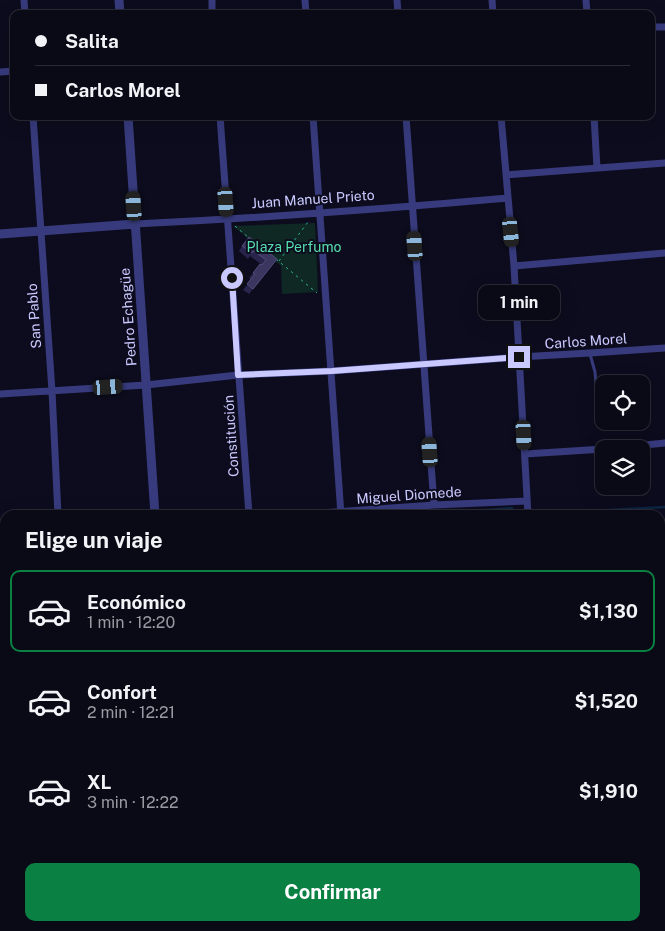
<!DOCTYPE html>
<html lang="es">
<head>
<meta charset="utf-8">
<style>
  :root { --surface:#0a0916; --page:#181723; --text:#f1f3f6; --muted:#999aa1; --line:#2a2a35; --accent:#0b8043 }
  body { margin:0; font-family:"Public Sans",sans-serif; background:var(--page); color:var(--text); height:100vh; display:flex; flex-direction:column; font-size:19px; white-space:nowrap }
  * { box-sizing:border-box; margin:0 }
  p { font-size:16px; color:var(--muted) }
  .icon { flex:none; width:28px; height:28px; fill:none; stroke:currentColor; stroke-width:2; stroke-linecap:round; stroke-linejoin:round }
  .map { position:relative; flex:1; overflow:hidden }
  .side { position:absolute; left:0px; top:510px; width:665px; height:421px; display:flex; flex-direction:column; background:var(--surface); border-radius:15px 15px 0 0; box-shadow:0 5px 20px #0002,0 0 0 1px var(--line) }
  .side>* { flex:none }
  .hud { position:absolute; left:10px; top:10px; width:645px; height:110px; border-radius:10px; box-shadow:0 5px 20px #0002,0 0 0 1px var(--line); display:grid; align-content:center; height:110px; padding:0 25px; background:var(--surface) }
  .controls { position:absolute; left:595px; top:375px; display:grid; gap:10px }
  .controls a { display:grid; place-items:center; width:55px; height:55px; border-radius:10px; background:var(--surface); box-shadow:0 5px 20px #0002,0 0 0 1px var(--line); font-size:25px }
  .end { position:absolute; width:22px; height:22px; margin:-11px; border:6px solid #cac9ff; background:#111; box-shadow:0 0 0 2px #111 }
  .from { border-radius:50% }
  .bubble { position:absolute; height:35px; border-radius:10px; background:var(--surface); box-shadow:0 5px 20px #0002,0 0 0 1px var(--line); font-size:16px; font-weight:700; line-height:35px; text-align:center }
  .car { position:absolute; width:15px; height:30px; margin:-15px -8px; border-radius:6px; box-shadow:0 0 4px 1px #0007; background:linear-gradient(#222 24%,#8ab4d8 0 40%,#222 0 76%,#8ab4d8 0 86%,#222 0) }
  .hud b { display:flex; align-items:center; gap:18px; height:48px; font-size:19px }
  .hud b+b { border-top:1px solid var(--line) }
  .hud i { width:12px; height:12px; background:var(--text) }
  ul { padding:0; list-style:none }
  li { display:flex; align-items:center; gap:15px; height:82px; margin:0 10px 8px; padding:0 15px; border:2px solid transparent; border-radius:10px }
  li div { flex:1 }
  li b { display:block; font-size:19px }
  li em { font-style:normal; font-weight:700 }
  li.current { border-color:var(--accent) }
  li>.icon { width:45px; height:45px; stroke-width:1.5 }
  h2 { padding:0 25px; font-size:22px; line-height:60px }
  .button { display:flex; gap:10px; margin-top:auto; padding:10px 25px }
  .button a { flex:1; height:58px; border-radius:10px; background:var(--accent); color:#fff; font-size:20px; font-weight:700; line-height:58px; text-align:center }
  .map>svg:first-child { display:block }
</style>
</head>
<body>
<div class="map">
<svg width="665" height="931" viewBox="0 0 665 931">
  <rect width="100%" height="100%" fill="#0d0c1e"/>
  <path fill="#0f2824" d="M315 223 318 292 282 294 281 266 233 226Z"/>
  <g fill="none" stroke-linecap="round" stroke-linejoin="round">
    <path stroke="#0c2642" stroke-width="2.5" d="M534 514 665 507
      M423 515 512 508
      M0 547H5"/>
    <path stroke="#2daf9a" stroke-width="1" stroke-dasharray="2.5 4" stroke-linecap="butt" d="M235 226 249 238
      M276 259 317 293
      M279 261 308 222"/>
    <path stroke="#373b7d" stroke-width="3" d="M590 354 595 372 599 420"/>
    <path stroke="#373b7d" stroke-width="7" d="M24 0 25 14
      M212 0V14
      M305 0 306 14
      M397 0 398 14
      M492 0 493 14
      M586 0 587 14
      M651 27H665
      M0 72 14 71
      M33 116 52 391 58 515
      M220 116 249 515
      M313 116 341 515
      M406 116 434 505
      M501 116 514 266 528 515
      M594 116 597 168
      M506 175 665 163
      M135 224C260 218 384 209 508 198
      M514 266 665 253
      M0 394 146 385 238 375 332 371 519 357 590 353 665 348
      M605 449 665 443
      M525 454 604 449
      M292 515 434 505 527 501
      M0 536H5
      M0 553H5
      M660 707 665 706
      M0 747H5
      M660 765H665
      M662 831 665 870
      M89 926V931
      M278 926 279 931
      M371 926V931
      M465 926 466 931
      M558 926V931
      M125 931 192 926"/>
    <path stroke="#373b7d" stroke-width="9" d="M119 0 120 14
      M128 116 155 515
      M0 234 135 224
      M184 926 185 931"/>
  </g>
  <path fill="#28244c" d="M242 246 277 259 249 294 243 290 251 280 249 278 253 273 262 265 250 256 248 259 239 251Z"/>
  <path fill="#3a3660" stroke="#504d79" d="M249 237 277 259 253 289 247 284 255 274 253 273 260 264 262 265 266 260 254 251 252 253 242 246Z"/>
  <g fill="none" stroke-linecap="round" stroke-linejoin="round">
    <path stroke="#cac9ff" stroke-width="6" d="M232 278 238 375 332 371 519 357"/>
  </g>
  <g text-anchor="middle" stroke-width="4" stroke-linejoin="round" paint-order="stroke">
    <g font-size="14" fill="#cac9ff" stroke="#0d0c1e">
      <text transform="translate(313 199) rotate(-4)" y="5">Juan Manuel Prieto</text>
      <text transform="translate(34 316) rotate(-94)" y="5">San Pablo</text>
      <text transform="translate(128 317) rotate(-94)" y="5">Pedro Echagüe</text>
      <text transform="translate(586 341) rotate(-4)" y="5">Carlos Morel</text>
      <text transform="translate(231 436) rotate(-94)" y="5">Constitución</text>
      <text transform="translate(409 495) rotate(-4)" y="5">Miguel Diomede</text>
    </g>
    <g font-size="14" fill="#56deae" stroke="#0d0c1e">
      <text x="294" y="252">Plaza Perfumo</text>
    </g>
  </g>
</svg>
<div class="controls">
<a><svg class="icon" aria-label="locate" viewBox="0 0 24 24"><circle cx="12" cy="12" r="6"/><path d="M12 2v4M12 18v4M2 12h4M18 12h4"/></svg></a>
<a><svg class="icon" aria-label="layers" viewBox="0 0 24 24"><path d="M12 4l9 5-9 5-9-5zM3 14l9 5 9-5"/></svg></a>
</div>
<i class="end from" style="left:232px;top:278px"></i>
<i class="end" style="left:519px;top:357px"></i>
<div class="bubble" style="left:478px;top:285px;width:82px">1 min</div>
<i class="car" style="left:226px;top:202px;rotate:176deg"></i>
<i class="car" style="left:134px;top:206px;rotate:356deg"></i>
<i class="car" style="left:511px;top:232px;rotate:174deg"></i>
<i class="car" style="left:415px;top:246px;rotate:356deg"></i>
<i class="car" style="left:108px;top:387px;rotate:86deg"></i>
<i class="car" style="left:524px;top:435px;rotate:177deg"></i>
<i class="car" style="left:430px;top:452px;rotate:356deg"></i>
<div class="hud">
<b><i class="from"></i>Salita</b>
<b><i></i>Carlos Morel</b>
</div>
<section class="side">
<h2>Elige un viaje</h2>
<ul>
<li class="current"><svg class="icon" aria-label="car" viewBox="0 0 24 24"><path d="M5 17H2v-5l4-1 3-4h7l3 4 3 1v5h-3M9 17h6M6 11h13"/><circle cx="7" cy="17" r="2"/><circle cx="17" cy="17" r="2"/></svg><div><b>Económico</b><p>1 min · 12:20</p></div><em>$1,130</em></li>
<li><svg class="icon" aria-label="car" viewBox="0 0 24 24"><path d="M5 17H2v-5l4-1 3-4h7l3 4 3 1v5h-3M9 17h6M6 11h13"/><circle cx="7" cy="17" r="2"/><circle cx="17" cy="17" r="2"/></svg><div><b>Confort</b><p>2 min · 12:21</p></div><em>$1,520</em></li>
<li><svg class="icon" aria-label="car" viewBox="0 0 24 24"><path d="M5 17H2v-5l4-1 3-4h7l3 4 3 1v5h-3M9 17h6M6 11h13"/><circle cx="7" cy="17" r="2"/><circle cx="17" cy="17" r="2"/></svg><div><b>XL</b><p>3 min · 12:22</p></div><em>$1,910</em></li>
</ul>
<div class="button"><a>Confirmar</a></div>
</section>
</div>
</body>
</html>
